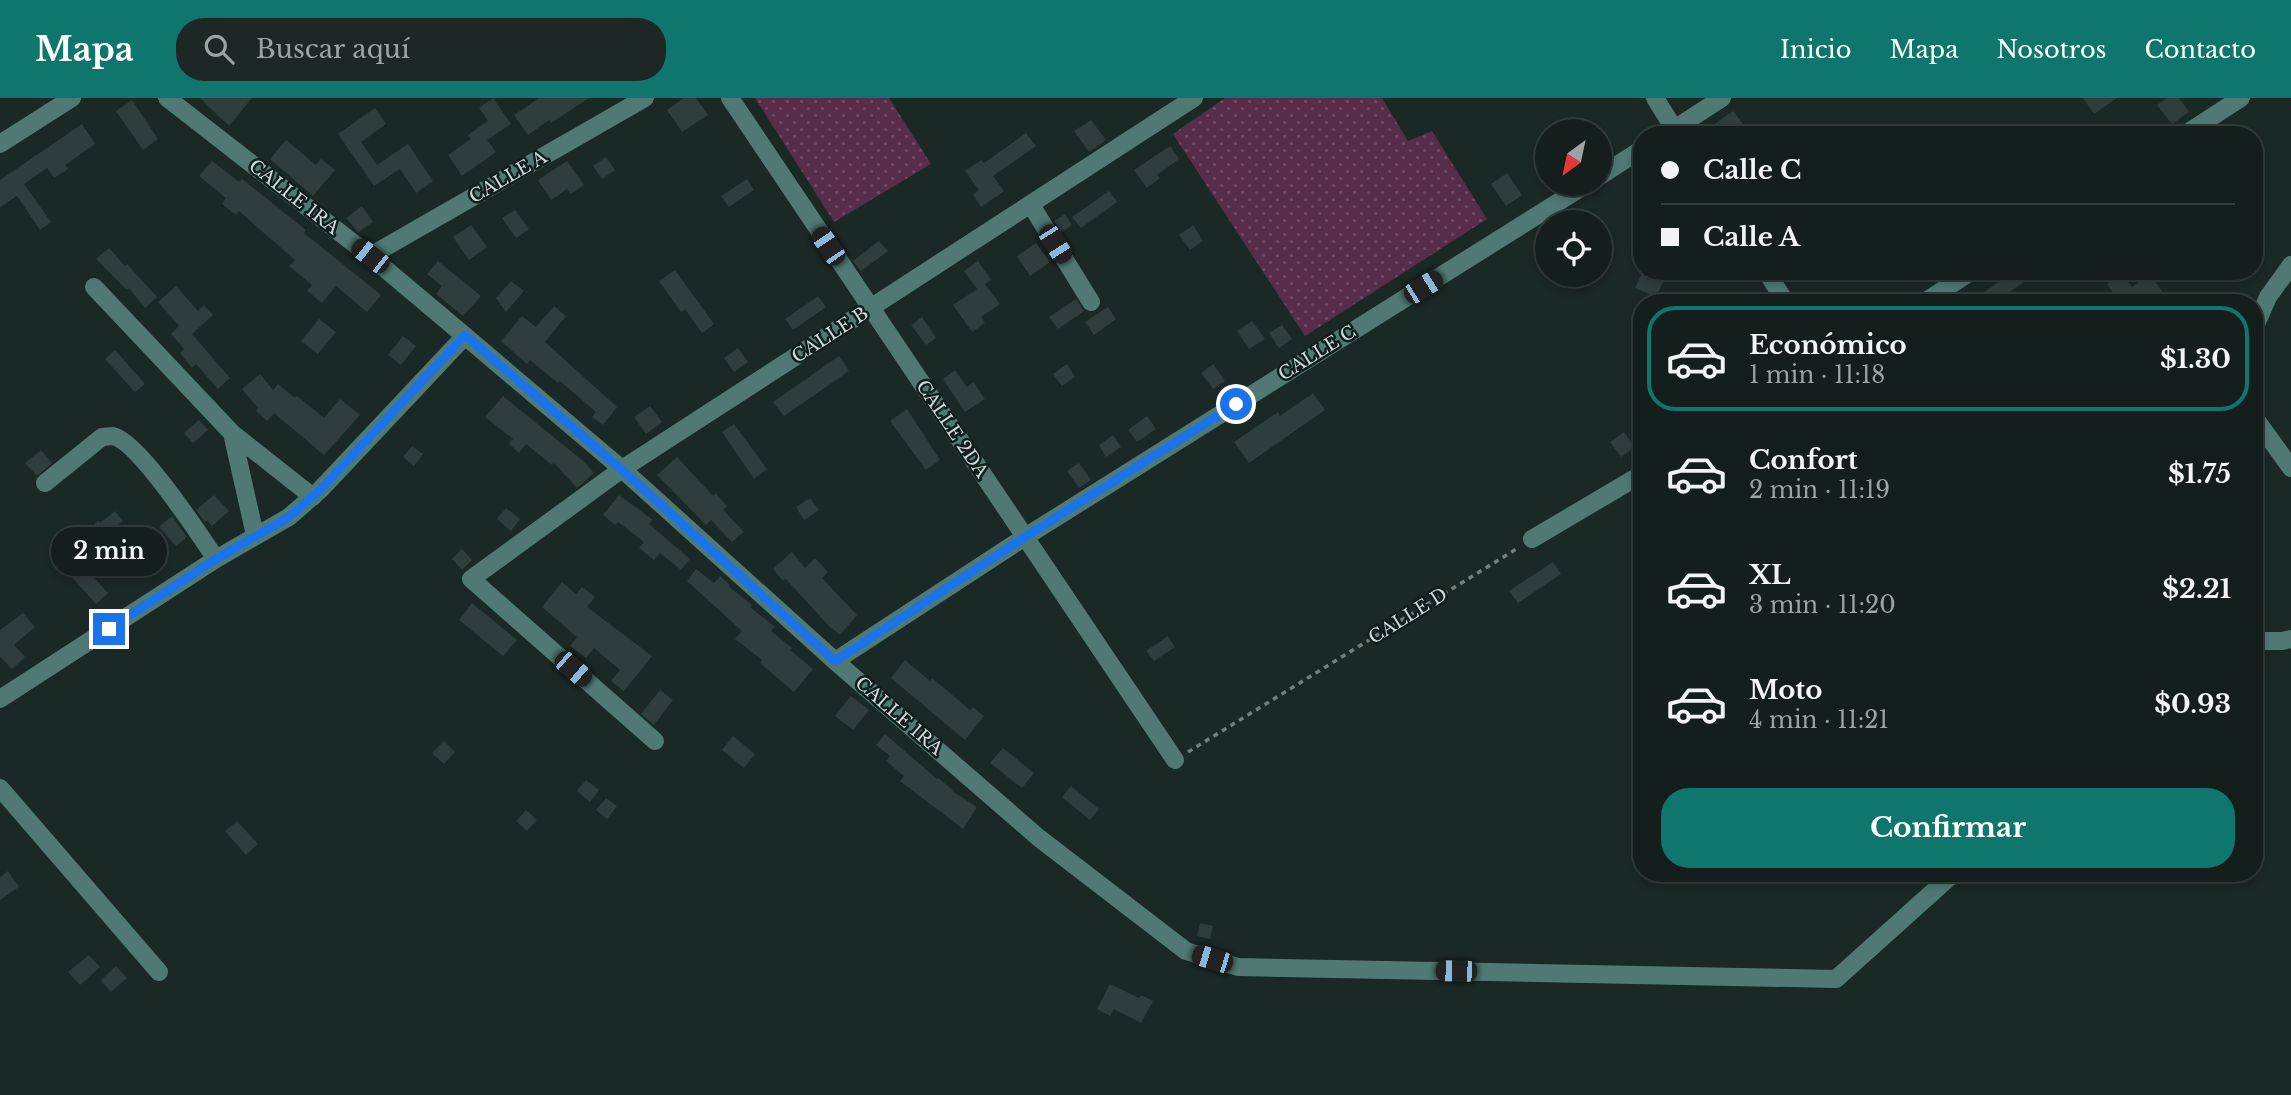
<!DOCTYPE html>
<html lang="es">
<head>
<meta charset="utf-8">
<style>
  :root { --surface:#141e1c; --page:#1d2725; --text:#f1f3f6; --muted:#9da2a3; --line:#333c3b; --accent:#0f766e }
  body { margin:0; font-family:"Libre Baskerville",serif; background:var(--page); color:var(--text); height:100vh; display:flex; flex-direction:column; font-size:26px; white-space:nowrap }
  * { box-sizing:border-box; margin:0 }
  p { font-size:23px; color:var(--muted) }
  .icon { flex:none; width:38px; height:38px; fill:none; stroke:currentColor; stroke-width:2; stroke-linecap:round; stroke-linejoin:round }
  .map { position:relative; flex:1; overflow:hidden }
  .drawer { position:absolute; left:1633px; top:196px; width:630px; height:588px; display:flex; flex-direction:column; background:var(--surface); border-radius:28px; box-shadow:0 4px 10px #0003,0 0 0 2px var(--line) }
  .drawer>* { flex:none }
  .banner { position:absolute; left:1633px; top:28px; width:630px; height:154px; border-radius:28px; box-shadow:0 4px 10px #0003,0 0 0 2px var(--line); display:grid; align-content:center; height:154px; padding:0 28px; background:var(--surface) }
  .needle { width:46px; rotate:213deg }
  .controls { position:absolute; left:1535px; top:21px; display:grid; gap:14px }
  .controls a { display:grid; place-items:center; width:77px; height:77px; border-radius:50%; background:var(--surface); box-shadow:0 4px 10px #0003,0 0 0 2px var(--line); font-size:35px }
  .end { position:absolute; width:32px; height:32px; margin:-16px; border:9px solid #1a73e8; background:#fff; box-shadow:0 0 0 4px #fff }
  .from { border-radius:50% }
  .bubble { position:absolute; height:49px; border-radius:24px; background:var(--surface); box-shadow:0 4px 10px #0003,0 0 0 2px var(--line); font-size:23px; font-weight:800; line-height:49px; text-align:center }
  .car { position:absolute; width:21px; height:42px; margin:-21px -10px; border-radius:9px; box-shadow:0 0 5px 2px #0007; background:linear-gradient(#222 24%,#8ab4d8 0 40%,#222 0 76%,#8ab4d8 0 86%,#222 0) }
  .banner b { display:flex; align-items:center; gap:24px; height:66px; font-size:26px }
  .banner b+b { border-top:2px solid var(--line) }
  .banner i { width:18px; height:18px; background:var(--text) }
  ul { padding:12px 0 0; list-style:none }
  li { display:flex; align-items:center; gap:21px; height:105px; margin:0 14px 10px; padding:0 14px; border:4px solid transparent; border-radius:28px }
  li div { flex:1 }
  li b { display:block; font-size:26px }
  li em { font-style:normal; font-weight:800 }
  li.active { border-color:var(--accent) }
  li>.icon { width:63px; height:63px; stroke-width:1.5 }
  .button { display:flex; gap:14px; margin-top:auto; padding:14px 28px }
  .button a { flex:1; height:80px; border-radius:28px; background:var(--accent); color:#fff; font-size:28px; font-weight:800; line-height:80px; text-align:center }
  header { display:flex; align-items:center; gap:42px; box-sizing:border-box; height:98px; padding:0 35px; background:var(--accent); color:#fff }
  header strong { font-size:33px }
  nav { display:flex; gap:38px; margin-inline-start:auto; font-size:24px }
  .search { width:490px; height:63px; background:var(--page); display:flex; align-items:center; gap:18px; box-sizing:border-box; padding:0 24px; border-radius:28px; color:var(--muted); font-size:26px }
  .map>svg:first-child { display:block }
</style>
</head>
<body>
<header>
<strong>Mapa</strong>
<div class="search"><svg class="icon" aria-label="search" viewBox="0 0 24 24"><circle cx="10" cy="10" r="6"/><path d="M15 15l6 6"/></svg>Buscar aquí</div>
<nav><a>Inicio</a><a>Mapa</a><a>Nosotros</a><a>Contacto</a></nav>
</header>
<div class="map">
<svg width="2291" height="997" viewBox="0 0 2291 997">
  <defs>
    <pattern id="green-dots" width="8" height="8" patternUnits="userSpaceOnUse" patternTransform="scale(1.75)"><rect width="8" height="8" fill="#582d4a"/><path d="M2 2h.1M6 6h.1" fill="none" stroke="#6f4b63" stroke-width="1.8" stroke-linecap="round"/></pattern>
  </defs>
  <rect width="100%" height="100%" fill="#1a2826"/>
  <path fill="url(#green-dots)" d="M755 0H889L931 66 834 124Z
    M1225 0H1382L1408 43 1432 33 1487 121 1305 238 1173 36Z"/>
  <path fill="#2f3e3c" d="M200 0H252L229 28Z
    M493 0 511 26 487 42 496 54 462 78 448 57 471 41 468 37 488 23 479 10Z
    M539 0H589L551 25 549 22 528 37 514 17Z
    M684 0H696L708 17 682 34 667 12Z
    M2083 0H2117L2094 16Z
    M2167 0H2179L2189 14 2172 26 2157 7Z
    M132 2 158 41 143 52 116 13Z
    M375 10 386 26 361 44 377 67 408 46 433 83 416 95 400 71 374 88 338 36Z
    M1733 13 1743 26 1728 37H1699Z
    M1091 22 1106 42 1089 54 1074 33Z
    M82 26 95 46 65 67 68 71 54 80 47 70 24 86 51 124 40 132 17 98 0 109V82Z
    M1026 35 1036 48 993 78 1004 93 981 109 973 97 979 92 965 73 981 62 984 65Z
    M286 42 316 67 321 61 335 72 313 98 270 61Z
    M1170 48 1179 61 1157 77 1160 80 1147 90 1134 72Z
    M606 59 615 72 602 81 593 68Z
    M212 63 239 84 242 81 306 132 304 135 381 197 367 214 336 188 322 205 307 193 312 187 289 168 295 162 239 113 236 117 222 106 226 100 199 78Z
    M567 63 584 87 571 96 567 91 551 102 538 82Z
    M1507 75 1522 97 1506 108 1491 86Z
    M747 81 754 92 729 109 721 98Z
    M1109 93 1117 104 1081 130 1072 119Z
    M362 108 373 124 358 134 346 120Z
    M515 112 529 131 516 140 502 120Z
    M1065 116 1072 127 1061 135 1054 123Z
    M471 127 487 149 469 162 453 139Z
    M1193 127 1203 143 1190 152 1179 137Z
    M879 143 888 153 861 173 853 163Z
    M1036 145 1050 164 1030 178 1017 158Z
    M109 150 125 168 127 166 157 199 145 210 129 190 127 192 96 161Z
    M438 163 481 198 463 218 436 196 442 188 427 176Z
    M978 163 991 182 985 186 1000 206 981 219 985 225 972 234 953 207 977 191 964 173Z
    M675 172 714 226 702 235 685 211 681 214 659 183Z
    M1643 173H1668L1656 199 1635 190Z
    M2014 173H2018L2025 183 1993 205H1969Z
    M2122 175 2132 189 2150 176 2170 205H2120L2107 186Z
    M511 183 524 193 506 214 496 200Z
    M176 188 198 213 204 207 213 217 192 236 230 280 218 291 196 266 192 270 180 255 184 251 171 236 179 228 158 204Z
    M818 198 826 209 793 232 785 221Z
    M1076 201 1084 213 1058 231 1049 219Z
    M554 208 566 218 545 244 617 309 603 327 592 319 596 314 560 283 558 285 530 262 527 266 501 243 522 218 536 229Z
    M1108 209 1116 221 1094 237 1085 224Z
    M922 219 936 240 926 247 911 227Z
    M319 221 336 234 318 256 301 243Z
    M1252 223 1265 241 1249 251 1237 233Z
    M1282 227 1292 241 1279 250 1269 235Z
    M403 238 416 248 401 267 388 257Z
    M738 250 748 264 734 274 724 260Z
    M115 252 145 286 135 294 105 261Z
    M839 258 849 273 784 318 773 304Z
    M1067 266 1075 279 1062 288 1053 276Z
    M1213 266 1225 283 1213 291 1201 275Z
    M955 272 967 289 973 284 985 301 965 314 943 281Z
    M260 276 273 292 278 286 295 300 297 298 324 320 340 301 360 317 324 357 274 315 267 323 256 313 258 310 242 291Z
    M1313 295 1325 312 1249 365 1234 344 1278 314 1280 318Z
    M503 298 583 363 594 375 577 390 554 365 552 367 526 346 519 355 509 346 513 341 485 319Z
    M650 308 662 324 646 336 634 319Z
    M907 311 940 362 926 372 890 323Z
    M1147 318 1156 331 1137 344 1128 332Z
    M199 322 208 332 193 345 184 335Z
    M734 326 767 371 754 381 722 334Z
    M1624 334 1635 349 1621 359 1610 344Z
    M1113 337 1121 349 1106 359 1099 347Z
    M412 348 423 356 414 368 403 359Z
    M41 352 52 365 37 378 25 365Z
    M677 359 713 398 716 395 727 408 723 412 744 434 732 444 711 422 706 427 657 377Z
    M1079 365 1091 382 1079 390 1067 373Z
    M214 397 229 413 212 428 207 422 205 424 196 412Z
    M619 397 653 422 649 426 690 461 681 472 660 455 654 462 639 450 644 444 618 424 615 427 603 417Z
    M810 400 819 412 804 422 796 409Z
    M506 410 520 421 511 433 497 421Z
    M115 413 123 423 109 435 113 440 93 457 78 440 98 423 100 425Z
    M172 418 187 439 176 448 159 429Z
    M462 451 472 462 462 472 452 461Z
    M792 454 805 470 815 460 828 474 822 480 857 517 840 537 829 528 785 480 783 483 773 471Z
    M1553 464 1561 476 1518 505 1509 493Z
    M84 468 108 495 96 506 71 478Z
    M696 471 714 485 720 478 730 487 729 489 752 507 750 509 775 529 771 533 792 550 790 552 813 571 794 594 760 565 762 562 735 541 742 533 687 483Z
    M562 484 576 496 582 489 595 499 587 509 652 558 624 593 611 583 620 572 594 550 586 560 570 548 577 539 542 509Z
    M472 505 517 542 503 558 459 522Z
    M23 515 35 529 14 547 25 559 12 571 0 559V532Z
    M1168 538 1175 549 1154 563 1146 553Z
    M905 562 930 583 932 580 970 612 973 609 984 618 965 642 891 580Z
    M660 592 673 602 654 627 641 616Z
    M851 598 869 612 853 632 835 618Z
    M885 636 937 681 938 680 953 692 952 693 977 709 963 731 900 683 904 678 886 663 890 658 876 647Z
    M733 638 755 656 744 670 722 652Z
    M444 643 455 654 444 666 432 655Z
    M1003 650 1034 675 1022 690 990 665Z
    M586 682 599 692 590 704 577 693Z
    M1071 688 1099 711 1090 722 1062 699Z
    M606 700 617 708 607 721 596 712Z
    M526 712 537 722 527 733 516 723Z
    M237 723 258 746 246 757 225 733Z
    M8 773 19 789 0 802V779Z
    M1200 825 1213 828 1210 841 1197 838Z
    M89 857 100 869 80 887 68 874Z
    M116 868 127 880 111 894 101 882Z
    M1110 886 1139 900 1141 897 1153 903 1141 925 1114 911 1110 918 1097 911Z"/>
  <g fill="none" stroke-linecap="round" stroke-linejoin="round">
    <path stroke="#737f7d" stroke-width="3.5" stroke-dasharray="5 5" stroke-linecap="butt" d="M1188 654 1518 450"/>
    <path stroke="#507973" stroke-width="18" d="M167 0 370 158 465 238 622 371 835 563 1039 740 1186 853 1238 869 1836 881 1954 775
      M730 0 1175 662
      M1655 0 1678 37
      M1665 37 1722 0
      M2184 37 2241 0
      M0 46 72 0
      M1600 78 1642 51
      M1031 107 1091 204
      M370 158 645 0
      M1766 173 1786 205
      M94 189 232 335 255 437
      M1923 205 1972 173
      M2254 231 2268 199 2291 167
      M2254 314 2257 323 2291 370
      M232 335 313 399
      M45 385 102 339C104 339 111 338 113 338 139 344 199 436 216 461
      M1532 441 1642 376
      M2254 543H2282L2291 541
      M835 563 1025 439 1587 86
      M0 601 216 461 289 419 320 392 465 238
      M655 643 471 481 622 371 1194 0
      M0 690 159 874"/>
  </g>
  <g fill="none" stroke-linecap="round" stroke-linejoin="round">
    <path stroke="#1a73e8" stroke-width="9" d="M109 531 216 461 289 419 320 392 465 237 622 372 835 563 1025 439 1236 306"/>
  </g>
  <g text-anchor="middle" stroke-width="5" stroke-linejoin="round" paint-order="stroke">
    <g font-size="18" fill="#cfd8d6" stroke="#101f1d">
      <text transform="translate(508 79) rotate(-30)" y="6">CALLE A</text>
      <text transform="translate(294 99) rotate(38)" y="6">CALLE 1RA</text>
      <text transform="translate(830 237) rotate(-33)" y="6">CALLE B</text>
      <text transform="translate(1317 255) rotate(-32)" y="6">CALLE C</text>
      <text transform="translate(952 331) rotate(56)" y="6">CALLE 2DA</text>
      <text transform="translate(1408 518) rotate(-32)" y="6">CALLE D</text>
      <text transform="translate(899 618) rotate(41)" y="6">CALLE 1RA</text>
    </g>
  </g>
</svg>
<div class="controls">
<a><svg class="needle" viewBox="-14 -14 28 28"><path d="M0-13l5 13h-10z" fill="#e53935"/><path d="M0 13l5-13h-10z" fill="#9da2a3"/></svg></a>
<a><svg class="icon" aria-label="locate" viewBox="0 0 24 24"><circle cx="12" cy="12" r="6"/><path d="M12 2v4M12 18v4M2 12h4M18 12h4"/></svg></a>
</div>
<i class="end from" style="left:1236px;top:306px"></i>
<i class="end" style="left:109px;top:531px"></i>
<div class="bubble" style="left:51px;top:429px;width:116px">2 min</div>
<i class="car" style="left:1055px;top:146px;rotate:148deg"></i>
<i class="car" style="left:828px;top:148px;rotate:326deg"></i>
<i class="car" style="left:370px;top:158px;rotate:308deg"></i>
<i class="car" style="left:1423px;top:189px;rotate:58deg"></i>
<i class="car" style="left:573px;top:571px;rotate:131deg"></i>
<i class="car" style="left:1212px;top:861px;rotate:287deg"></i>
<i class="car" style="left:1456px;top:873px;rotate:271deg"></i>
<div class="banner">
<b><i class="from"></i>Calle C</b>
<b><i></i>Calle A</b>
</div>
<section class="drawer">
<ul>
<li class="active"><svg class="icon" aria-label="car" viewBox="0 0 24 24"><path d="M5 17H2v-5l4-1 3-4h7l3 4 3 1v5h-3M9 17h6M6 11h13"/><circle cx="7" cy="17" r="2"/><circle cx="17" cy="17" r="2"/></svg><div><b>Económico</b><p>1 min · 11:18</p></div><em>$1.30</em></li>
<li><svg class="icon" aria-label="car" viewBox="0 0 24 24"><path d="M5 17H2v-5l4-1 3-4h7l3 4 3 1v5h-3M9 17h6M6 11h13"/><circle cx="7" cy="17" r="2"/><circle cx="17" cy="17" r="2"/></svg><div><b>Confort</b><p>2 min · 11:19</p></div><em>$1.75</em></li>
<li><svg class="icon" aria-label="car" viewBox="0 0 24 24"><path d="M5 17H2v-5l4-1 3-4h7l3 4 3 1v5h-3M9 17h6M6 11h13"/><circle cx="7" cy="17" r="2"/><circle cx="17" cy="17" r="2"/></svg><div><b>XL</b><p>3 min · 11:20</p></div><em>$2.21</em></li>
<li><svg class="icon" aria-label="car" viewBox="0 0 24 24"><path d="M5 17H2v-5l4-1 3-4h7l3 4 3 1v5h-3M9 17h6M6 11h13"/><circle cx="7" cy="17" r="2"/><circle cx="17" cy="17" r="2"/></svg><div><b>Moto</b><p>4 min · 11:21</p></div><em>$0.93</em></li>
</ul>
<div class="button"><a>Confirmar</a></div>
</section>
</div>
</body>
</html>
